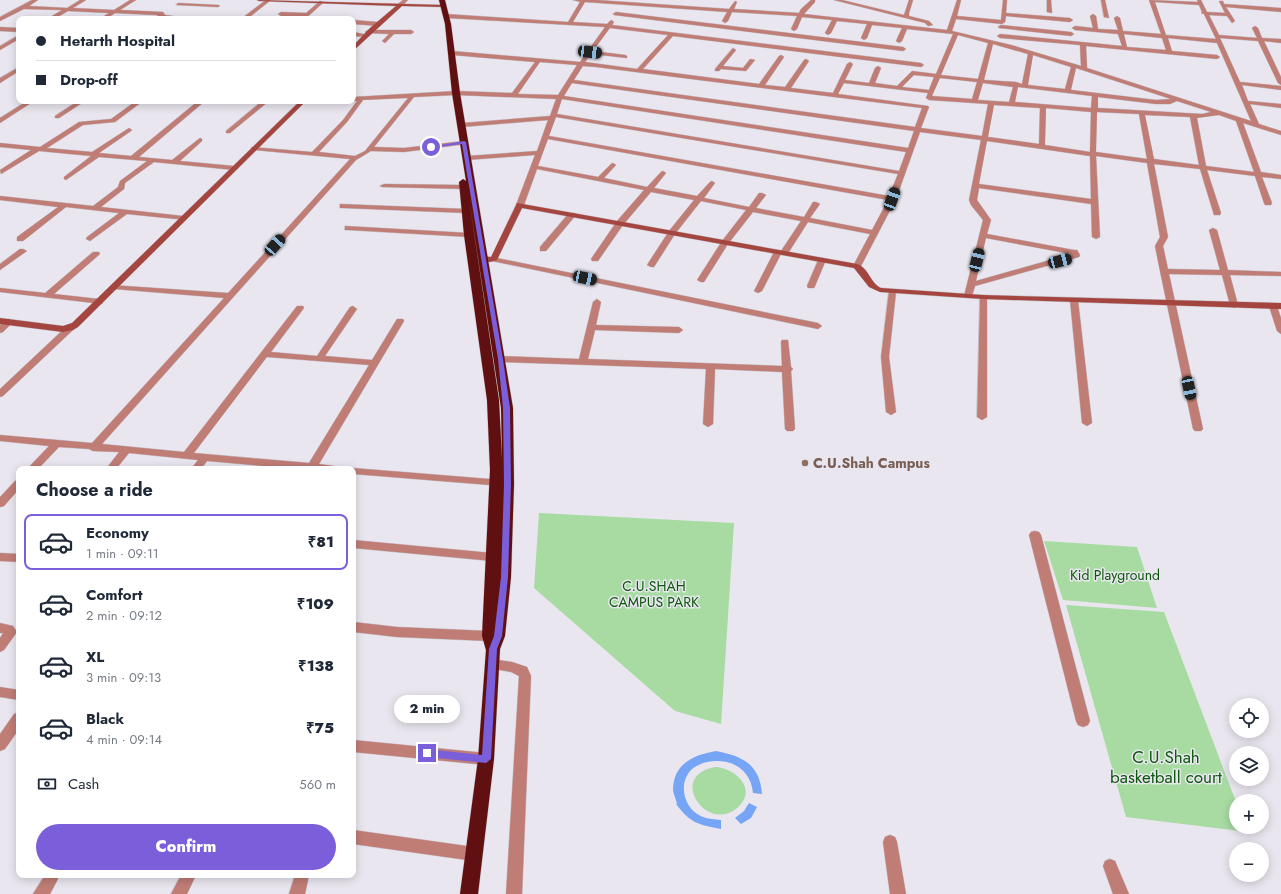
<!DOCTYPE html>
<html lang="en">
<head>
<meta charset="utf-8">
<style>
  :root { --surface:#fff; --page:#f6f6f7; --text:#1f2937; --muted:#747a83; --line:#e0e1e3; --accent:#7b5ed9 }
  body { margin:0; font-family:Jost,sans-serif; background:var(--page); color:var(--text); height:100vh; display:flex; flex-direction:column; font-size:15px; white-space:nowrap }
  * { box-sizing:border-box; margin:0 }
  p { font-size:13px; color:var(--muted) }
  .icon { flex:none; width:22px; height:22px; fill:none; stroke:currentColor; stroke-width:2; stroke-linecap:round; stroke-linejoin:round }
  .map { position:relative; flex:1; overflow:hidden }
  .side { position:absolute; left:16px; top:466px; width:340px; height:412px; display:flex; flex-direction:column; background:var(--surface); border-radius:8px; box-shadow:0 2px 10px #0003 }
  .side>* { flex:none }
  .top-card { position:absolute; left:16px; top:16px; width:340px; height:88px; border-radius:8px; box-shadow:0 2px 10px #0003; display:grid; align-content:center; height:88px; padding:0 20px; background:var(--surface) }
  .fabs { position:absolute; left:1229px; top:698px; display:grid; gap:8px }
  .fabs a { display:grid; place-items:center; width:40px; height:40px; border-radius:50%; background:var(--surface); box-shadow:0 2px 10px #0003; font-size:20px }
  .end { position:absolute; width:18px; height:18px; margin:-9px; border:5px solid #7b5ed9; background:#fff; box-shadow:0 0 0 2px #fff }
  .from { border-radius:50% }
  .bubble { position:absolute; height:28px; border-radius:14px; background:var(--surface); box-shadow:0 2px 10px #0003; font-size:13px; font-weight:800; line-height:28px; text-align:center }
  .car { position:absolute; width:12px; height:24px; margin:-12px -6px; border-radius:5px; box-shadow:0 0 3px 1px #0007; background:linear-gradient(#222 24%,#8ab4d8 0 40%,#222 0 76%,#8ab4d8 0 86%,#222 0) }
  .top-card b { display:flex; align-items:center; gap:14px; height:38px; font-size:15px }
  .top-card b+b { border-top:1px solid var(--line) }
  .top-card i { width:10px; height:10px; background:var(--text) }
  ul { padding:0; list-style:none }
  li { display:flex; align-items:center; gap:12px; height:56px; margin:0 8px 6px; padding:0 12px; border:2px solid transparent; border-radius:8px }
  li div { flex:1 }
  li b { display:block; font-size:15px }
  li em { font-style:normal; font-weight:800 }
  li.selected { border-color:var(--accent) }
  li>.icon { width:36px; height:36px; stroke-width:1.5 }
  h2 { padding:0 20px; font-size:18px; line-height:48px }
  .pay { display:flex; align-items:center; gap:10px; height:44px; padding:0 20px; font-size:15px }
  .pay p { margin-inline-start:auto }
  .action { display:flex; gap:8px; margin-top:auto; padding:8px 20px }
  .action a { flex:1; height:46px; border-radius:24px; background:var(--accent); color:#fff; font-size:16px; font-weight:800; line-height:46px; text-align:center }
  .map>svg:first-child { display:block }
</style>
</head>
<body>
<div class="map">
<svg width="1281" height="894" viewBox="0 0 1281 894">
  <rect width="100%" height="100%" fill="#e9e6ef"/>
  <path fill="#a7dba2" d="M539 513 734 523 721 724 675 711 534 588Z
    M1044 541 1137 547 1157 608 1063 600Z
    M1066 605 1164 612 1236 802V827H1246L1248 832 1126 817Z
    M716 767C737 769 758 790 737 808 707 834 666 775 716 767Z"/>
  <path fill="#77a5f5" d="M716 751C742 756 760 764 762 794L753 793C751 769 730 757 707 762 702 763 695 766 691 770 677 785 685 811 703 817 708 819 715 819 721 820V829C699 825 690 823 676 804H677C676 799 673 793 673 789 674 763 694 755 716 751Z
    M749 803 757 807 751 818 741 824 735 818 744 811Z"/>
  <g fill="none" stroke-linecap="round" stroke-linejoin="round">
    <g stroke="#c6c3cb" stroke-width="1">
      <path id="street" d="M32 0H38L29 6 67 8 80 0H86L73 8 114 10 130 0H136L120 10 163 12 165 15 195 19 159 18 157 15 115 13 106 19H99L109 13 68 11 54 19H47L62 10 24 9 0 21V17Z
        M266 0H271L247 19H241Z
        M403 0H408L402 6H398V4Z
        M573 0H597L729 9 735 1 737 2 734 9 799 13 801 9 811 0H815V2L804 14 947 30 957 0H961L957 16 1001 20 1003 0H1007L1006 13 1070 18 1073 20 1070 22 1006 16 1005 22 1002 24 956 19 952 31 1011 45 1081 66 1080 45 1000 38 997 36 1000 34 1122 46 1118 34 1075 30 1072 28 1075 26 1093 28 1090 16 1093 14 1096 16 1098 29 1118 30 1114 18 1117 16 1120 18 1123 31 1161 34 1149 0 1198 2 1197 0H1201L1207 12 1225 13 1219 1H1223L1224 4 1281 8V12L1226 7 1235 21 1232 23 1227 16 1209 15 1219 35 1257 38 1252 28 1255 26 1258 28 1262 38 1281 39V43L1264 41 1281 77V85L1278 83 1258 41 1220 38 1240 82 1281 86V90L1242 85 1248 101 1281 104V108L1250 104 1259 124 1281 131V135L1243 123 1261 172 1281 175V179L1262 177 1272 203 1271 205H1265L1264 203 1255 176 1207 170 1221 213 1220 215H1214L1200 169 1154 164 1168 237 1163 246 1168 269 1220 270 1209 230 1213 228 1217 230 1228 270 1281 272V276L1230 275 1238 305 1234 308 1230 305 1222 275 1169 274 1203 429 1201 431H1195L1193 429 1160 271 1155 246 1160 237 1147 163 1096 156 1100 237 1096 239 1092 237 1091 204 979 188 977 200 991 220 987 234 1074 250H1077L1080 255 1079 257 975 286 972 296 968 298 964 296 983 220 971 205 969 200 981 140 920 132 896 199 860 268H854L853 266 870 234 808 222 787 255 781 254 762 291 758 293 754 291 774 252 778 250 781 251 801 221 753 212 728 244 704 282H701L697 280 722 241 746 210 701 201 675 234 654 267H651L647 265 669 231 694 200 651 192 623 225 598 261H592L591 259 617 221 644 190 537 169 524 205 523 207H517L516 205 535 155 467 160 464 158 467 156 537 151 548 120 462 127 459 125 462 123 550 116 556 99 456 95 414 97 374 147 404 148 464 141 467 143 466 144 404 152 371 151 356 160 102 444 184 452 297 306H303L304 308 271 352 317 356 350 307 353 306 357 309 325 356 372 360 397 319H403L404 321 319 464 334 466 339 469H298L207 461 201 469H191L198 460 129 453 116 469H106L119 452 93 451 89 449 59 447 38 469H27L49 446 0 441V435L92 443 224 298 114 289H111V285L228 293 350 159 254 150 251 148 252 147 312 152 343 120 357 101H353V97L456 91 512 93 535 62 452 55 449 53 452 51 580 62 605 27 446 18 443 16 446 14 568 22 580 2ZM585 2 727 12 722 21 725 23 728 21 732 12 797 16 791 29 794 31 797 29 802 17 832 20 825 33 828 35 831 33 837 21 867 24 861 38 864 40 867 38 872 25 902 28 896 41 899 43 902 41 907 29 953 34 936 74 912 71 897 86 875 83 881 68 878 66 875 68 869 83 845 80 853 64 850 62 847 64 833 93 791 88 809 61 806 59 804 60 785 87 765 85 784 57 781 55 779 56 759 84 643 69 673 36 921 67 924 65 921 63 612 25 614 22 611 20 607 24 573 22ZM1155 2 1199 5 1202 12 1201 13 1204 14 1216 39 1166 35ZM610 28 668 35 637 69 585 62 591 54 627 58V56L625 55 593 51ZM1124 34 1162 38 1166 50 1127 47ZM958 35 988 43 978 79 941 75ZM1168 38 1217 43 1251 121 1087 68 1086 46 1217 59 1220 57 1217 55 1172 51ZM993 44 1028 54 1022 84 1016 82 984 80ZM1033 55 1071 67 1065 89 1028 85ZM540 62 577 65 558 95 518 94ZM583 66 596 67 922 108 915 127 574 80ZM1076 68 1082 70 1171 99 1156 100 1071 90ZM914 75 934 77 929 90 902 87ZM940 78 977 82 972 99 932 96ZM572 83 914 131 908 148 564 96ZM844 83 928 93 926 98 929 100 988 104 982 136 921 128 929 107 928 106 838 94ZM983 83 1013 87 1009 102 978 100ZM1018 87 1092 96 1091 108 1015 102ZM1098 97 1156 104H1170L1177 101 1211 112 1202 114 1098 108ZM408 98 365 151 355 156 319 152 347 122 363 100ZM562 99 906 152 899 171 557 114ZM994 105 1040 108 1039 144 988 137ZM1046 108 1091 112 1090 152 1045 145ZM1097 112 1139 114 1147 159 1096 152ZM1145 115 1190 117 1199 165 1154 159ZM1219 115 1236 121 1254 172 1206 166 1197 118ZM556 117 898 174 889 196 549 136ZM548 139 888 200 872 230 810 218 820 204 816 202H813L804 217 756 208 766 195 762 193H759L749 207 704 198 715 183 712 181 710 182 697 196 654 188 666 173 663 171 661 172 647 187 604 178 616 165 613 163 611 164 598 177 538 166ZM987 141 1090 156 1091 199 979 184ZM986 238 1071 254 976 281ZM267 357 369 365 309 463 194 453Z
        M834 0H842L904 15 909 0H913L909 13V16L929 21 933 25 928 26 925 23Z
        M1047 0H1051L1052 13 1047 12Z
        M1101 0H1105L1109 18 1104 17Z
        M320 1 324 2 305 19H299L302 16H281L278 14 281 12 306 13Z
        M178 3 218 5 220 6 218 7 176 5Z
        M616 12 903 47 906 49 903 51 614 15 613 14Z
        M353 20 378 22 381 24 378 26 353 24Z
        M1001 25 1071 32 1074 34 1071 36 999 28 998 27Z
        M0 27 19 28V32L0 31Z
        M368 30H411L414 32 411 34H394L385 43 382 41 389 34 366 33 365 32Z
        M353 32 369 35 366 37 353 36Z
        M19 35V39L0 50V46Z
        M733 48 736 50 723 66 743 68 750 59 755 60 746 71 721 69 719 71H715V69Z
        M19 67V71L0 83V78Z
        M27 101H34L0 123V118Z
        M78 101H85L59 118H55V116Z
        M136 101H143L115 122 83 125 47 148 92 152 129 128 132 130 131 131 99 153 131 156 198 101H205L139 157 172 160 200 138 202 139V141L180 161 234 166 237 168 234 170 154 162 125 183 124 189 101 207 183 216H186V220L127 214 90 241 86 239 87 237 119 213 66 207 23 241H17V237L58 207 0 200V196L93 206 118 187 120 181 147 161 99 157 66 180 64 179V177L91 156 39 151 1 174 0 170 31 150 0 147V143L40 147 79 122 111 119Z
        M262 101H269L230 133H226V131Z
        M384 184 464 185 468 187 464 189 382 187 380 186Z
        M340 204 466 209 470 211 466 213 343 208H340Z
        M569 213H575L576 215 546 251H540V247Z
        M345 226 469 233 473 235 469 237 348 230H345Z
        M20 249H23L27 251 0 270V264Z
        M93 252H99L100 254 54 294 99 299 102 300 103 302 102 304 0 292V288L45 293Z
        M489 257H492L818 323 822 326 818 329 492 261 488 259Z
        M819 258H822L826 260 815 286 814 288H808L807 286Z
        M889 290H895L896 292 889 357 896 412 891 415 886 412 881 357Z
        M980 295H983L987 297V417L982 420 977 417Z
        M1071 298H1074L1078 300 1092 423 1087 426 1082 423 1070 300Z
        M597 299 601 302 596 325 679 327 683 330 679 333 595 330 588 359 782 366 781 342 782 340H788L791 367 793 369 791 371 795 429 793 431H787L785 429 782 372 715 369 713 424 708 427 703 424 706 369 500 362 496 359 500 356 579 359 593 302Z
        M1273 303 1277 306 1281 318V334L1277 331 1269 306Z
        M9 319 13 322 3 332 0 333V325Z
        M70 325 74 328 73 330 3 396 0 397V389L67 326Z
        M353 468 502 480 507 483 502 486 353 474V469H349Z
        M19 480V489L4 506 0 507V497L15 481Z
        M1035 531 1039 532 1041 535 1090 721 1088 725 1083 727 1078 725 1076 721 1029 535 1031 532Z
        M353 540 492 553 496 554 498 557 496 560 492 561 353 548Z
        M0 553 19 554V562L0 561Z
        M353 622 397 627 489 631 493 633 495 636 493 639 489 641 397 637 353 632Z
        M0 623 13 626 17 632 4 650 0 652V638L3 633H0Z
        M492 659 512 662 527 667 531 676 522 894H506L519 676 511 672 488 668 486 664 488 660Z
        M0 687 19 690V700L0 697Z
        M19 712V729L5 749 0 751V734L14 714Z
        M353 740 486 753 491 755 493 759 491 763 486 765 353 752Z
        M353 830 474 847 479 849 481 854 479 859 474 861 353 844Z
        M890 835 895 837 897 842 906 894H890L883 842 885 837Z
        M1110 859 1115 861 1129 894H1113L1103 866 1105 861Z
        M45 875H60L50 894H33Z
        M181 875H196L187 894H171Z
        M295 875H309L305 894H289Z"/>
    </g>
    <g stroke="#c6c3cb" stroke-width="1">
      <path id="secondary" d="M257 0 444 5 446 6 444 7 402 6 353 51V46L370 28 396 6 259 1Z
        M300 101H306L78 327 73 330 63 332 0 324V318L63 326 72 323Z
        M517 203 857 264C869 268 870 283 881 288L983 295 1281 303V309L983 299 880 292 869 287 854 268 522 208 497 260 490 262 480 260V256L491 257Z"/>
    </g>
    <g stroke="#c6c3cb" stroke-width="1">
      <path id="highway" d="M439 0H445L451 24 460 93 513 408 514 484 511 577 505 636 500 649 494 759 478 894H460L478 759 486 650 482 636 490 470 487 400 464 235 459 182 463 179 466 181 452 93 445 24ZM469 199 501 408 502 459 499 400Z"/>
    </g>
    <use href="#street" fill="#c07d76" fill-rule="evenodd"/>
    <use href="#secondary" fill="#a5453f" fill-rule="evenodd"/>
    <use href="#highway" fill="#601010" fill-rule="evenodd"/>
  </g>
  <path fill="#7b5ed9" d="M464 141 466 142 503 359 510 408 511 484 508 577 502 636 497 649 491 759 486 763 427 757 423 753 427 749 482 755 489 649 494 636 501 577 504 484 503 408 498 359 462 144 431 148 429 147Z"/>
  <circle fill="#8d6e63" stroke="#e9e6ef" stroke-width="1.5" cx="805" cy="463" r="4"/>
  <g text-anchor="middle" stroke-width="3" stroke-linejoin="round" paint-order="stroke">
    <g font-size="14" font-weight="bold" fill="#785e54" stroke="#e9e6ef" text-anchor="start">
      <text x="813" y="468">C.U.Shah Campus</text>
    </g>
    <g font-size="14" fill="#0b570b" stroke="#e9e6ef">
      <text x="1115" y="580">Kid Playground</text>
      <text x="654" y="591">C.U.SHAH<tspan x="654" dy="16">CAMPUS PARK</tspan></text>
    </g>
    <g font-size="17" fill="#0b570b" stroke="#e9e6ef">
      <text x="1166" y="763">C.U.Shah<tspan x="1166" dy="20">basketball court</tspan></text>
    </g>
  </g>
</svg>
<div class="fabs">
<a><svg class="icon" aria-label="locate" viewBox="0 0 24 24"><circle cx="12" cy="12" r="6"/><path d="M12 2v4M12 18v4M2 12h4M18 12h4"/></svg></a>
<a><svg class="icon" aria-label="layers" viewBox="0 0 24 24"><path d="M12 4l9 5-9 5-9-5zM3 14l9 5 9-5"/></svg></a>
<a>+</a>
<a>−</a>
</div>
<i class="end from" style="left:431px;top:147px"></i>
<i class="end" style="left:427px;top:753px"></i>
<div class="bubble" style="left:394px;top:695px;width:66px">2 min</div>
<i class="car" style="left:590px;top:52px;rotate:97deg"></i>
<i class="car" style="left:892px;top:199px;rotate:20deg"></i>
<i class="car" style="left:275px;top:245px;rotate:42deg"></i>
<i class="car" style="left:977px;top:260px;rotate:14deg"></i>
<i class="car" style="left:1060px;top:261px;rotate:75deg"></i>
<i class="car" style="left:585px;top:278px;rotate:102deg"></i>
<i class="car" style="left:1189px;top:388px;rotate:168deg"></i>
<div class="top-card">
<b><i class="from"></i>Hetarth Hospital</b>
<b><i></i>Drop-off</b>
</div>
<section class="side">
<h2>Choose a ride</h2>
<ul>
<li class="selected"><svg class="icon" aria-label="car" viewBox="0 0 24 24"><path d="M5 17H2v-5l4-1 3-4h7l3 4 3 1v5h-3M9 17h6M6 11h13"/><circle cx="7" cy="17" r="2"/><circle cx="17" cy="17" r="2"/></svg><div><b>Economy</b><p>1 min · 09:11</p></div><em>₹81</em></li>
<li><svg class="icon" aria-label="car" viewBox="0 0 24 24"><path d="M5 17H2v-5l4-1 3-4h7l3 4 3 1v5h-3M9 17h6M6 11h13"/><circle cx="7" cy="17" r="2"/><circle cx="17" cy="17" r="2"/></svg><div><b>Comfort</b><p>2 min · 09:12</p></div><em>₹109</em></li>
<li><svg class="icon" aria-label="car" viewBox="0 0 24 24"><path d="M5 17H2v-5l4-1 3-4h7l3 4 3 1v5h-3M9 17h6M6 11h13"/><circle cx="7" cy="17" r="2"/><circle cx="17" cy="17" r="2"/></svg><div><b>XL</b><p>3 min · 09:13</p></div><em>₹138</em></li>
<li><svg class="icon" aria-label="car" viewBox="0 0 24 24"><path d="M5 17H2v-5l4-1 3-4h7l3 4 3 1v5h-3M9 17h6M6 11h13"/><circle cx="7" cy="17" r="2"/><circle cx="17" cy="17" r="2"/></svg><div><b>Black</b><p>4 min · 09:14</p></div><em>₹75</em></li>
</ul>
<div class="pay"><svg class="icon" aria-label="cash" viewBox="0 0 24 24"><path d="M3 7h18v10H3z"/><circle cx="12" cy="12" r="2"/></svg>Cash<p>560 m</p></div>
<div class="action"><a>Confirm</a></div>
</section>
</div>
</body>
</html>
